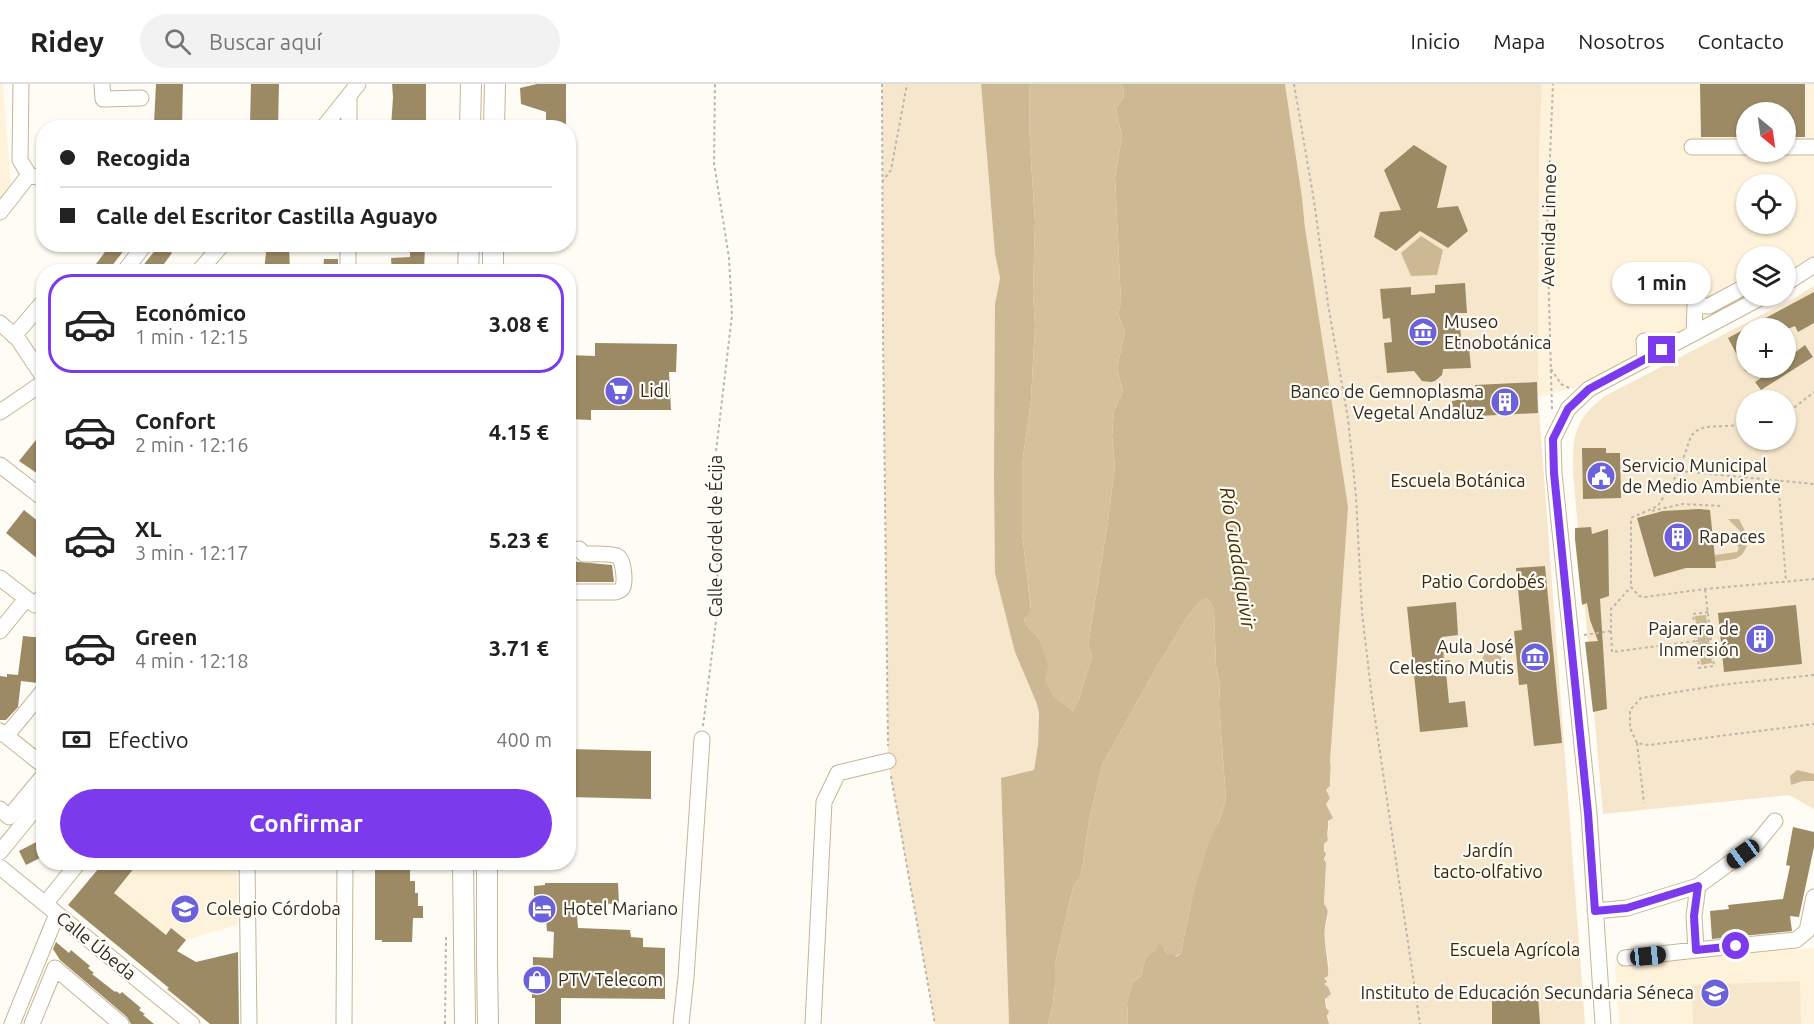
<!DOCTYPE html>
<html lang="es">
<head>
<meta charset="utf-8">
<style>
  :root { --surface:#fff; --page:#f2f2f2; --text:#222; --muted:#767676; --line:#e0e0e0; --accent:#7c3aed }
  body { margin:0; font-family:Ubuntu,sans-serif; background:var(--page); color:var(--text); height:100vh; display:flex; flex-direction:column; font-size:22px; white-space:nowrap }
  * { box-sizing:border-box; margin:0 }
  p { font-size:20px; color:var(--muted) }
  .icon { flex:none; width:33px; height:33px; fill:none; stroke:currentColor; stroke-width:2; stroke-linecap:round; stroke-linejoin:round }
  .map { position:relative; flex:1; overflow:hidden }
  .panel { position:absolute; left:36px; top:180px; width:540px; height:606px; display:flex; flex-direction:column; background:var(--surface); border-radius:24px; box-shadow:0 2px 4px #0004 }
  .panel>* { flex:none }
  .banner { position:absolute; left:36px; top:36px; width:540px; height:132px; border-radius:24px; box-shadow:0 2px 4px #0004; display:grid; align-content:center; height:132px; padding:0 24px; background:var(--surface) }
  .needle { width:39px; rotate:151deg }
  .tools { position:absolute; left:1736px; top:18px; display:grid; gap:12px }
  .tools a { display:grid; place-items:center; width:60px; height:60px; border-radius:50%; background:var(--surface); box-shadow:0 2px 4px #0004; font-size:30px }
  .end { position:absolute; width:27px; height:27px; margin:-14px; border:8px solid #7c3aed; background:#fff; box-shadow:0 0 0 3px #fff }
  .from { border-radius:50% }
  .bubble { position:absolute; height:42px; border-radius:21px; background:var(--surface); box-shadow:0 2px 4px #0004; font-size:20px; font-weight:600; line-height:42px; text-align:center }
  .car { position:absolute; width:18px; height:36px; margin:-18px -9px; border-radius:8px; box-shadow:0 0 4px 2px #0007; background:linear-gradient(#222 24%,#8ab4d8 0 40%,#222 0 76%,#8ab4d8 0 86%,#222 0) }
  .banner b { display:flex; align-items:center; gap:21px; height:57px; font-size:22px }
  .banner b+b { border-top:2px solid var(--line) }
  .banner i { width:15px; height:15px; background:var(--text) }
  ul { padding:10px 0 0; list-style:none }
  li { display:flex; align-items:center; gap:18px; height:99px; margin:0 12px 9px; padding:0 12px; border:3px solid transparent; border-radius:24px }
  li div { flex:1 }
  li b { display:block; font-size:22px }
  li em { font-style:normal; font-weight:600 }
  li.active { border-color:var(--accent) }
  li>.icon { width:54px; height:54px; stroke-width:1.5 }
  .pay { display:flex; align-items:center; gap:15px; height:66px; padding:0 24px; font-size:22px }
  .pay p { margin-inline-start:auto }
  .primary-button { display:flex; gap:12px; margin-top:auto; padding:12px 24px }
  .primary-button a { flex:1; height:69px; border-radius:36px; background:var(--accent); color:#fff; font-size:24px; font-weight:600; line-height:69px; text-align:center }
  header { display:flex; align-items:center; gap:36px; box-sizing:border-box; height:84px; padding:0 30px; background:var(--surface); border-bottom:2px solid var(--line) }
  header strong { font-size:28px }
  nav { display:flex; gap:33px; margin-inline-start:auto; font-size:21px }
  .search { width:420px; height:54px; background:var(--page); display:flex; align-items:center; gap:15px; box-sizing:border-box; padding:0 21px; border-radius:33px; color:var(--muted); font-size:22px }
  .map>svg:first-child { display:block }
</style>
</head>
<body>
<header>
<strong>Ridey</strong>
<div class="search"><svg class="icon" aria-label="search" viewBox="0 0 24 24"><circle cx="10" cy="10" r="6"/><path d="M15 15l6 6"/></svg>Buscar aquí</div>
<nav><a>Inicio</a><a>Mapa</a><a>Nosotros</a><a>Contacto</a></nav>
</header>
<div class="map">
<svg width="1814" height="940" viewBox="0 0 1814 940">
  <rect width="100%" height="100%" fill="#fffbf5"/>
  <path fill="#fff2da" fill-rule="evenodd" d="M0 0H3L11 104 0 117Z
    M1542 0H1814V175L1785 194V172H1746V212H1753L1586 301 1538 313 1539 73ZM1746 28H1785V68H1746ZM1746 100H1785V140H1746Z
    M139 779H237V841L186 856 171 844 166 851 114 809Z
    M1814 864V940H1619L1615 879Z"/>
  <path fill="#f6e7cc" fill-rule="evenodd" d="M882 0H981L995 170 1000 194 995 220 1039 629 1038 661 1034 686 1001 695 1009 940H935L888 677 883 248Z
    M1285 0H1542L1539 73 1538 313 1585 940H1329L1324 900V894L1326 893 1329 880 1325 858V842L1328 834V829L1324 820 1326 785 1324 760 1329 745V724L1326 720V706L1330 702C1329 693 1332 686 1330 677L1305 144 1302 113Z
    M1814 202V725L1789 711 1603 730 1573 388C1573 350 1574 336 1605 312L1796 213ZM1746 244H1785V284H1746ZM1746 316H1785V356H1746Z
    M1800 897 1801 940H1693L1692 901Z"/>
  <path fill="#d4c09b" d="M1029 0H1120L1123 2 1124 13 1116 24 1122 53 1115 93 1121 218 1118 230 1125 248 1117 284 1123 307 1114 327 1112 352 1115 382 1108 437 1088 561 1092 572 1079 615 1073 627 1054 615 1045 595 1038 553 1027 542 1024 534 1031 525 1022 448V381L1031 316 1035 242 1033 210 1035 138 1030 61Z
    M1206 514 1211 519 1214 529 1216 582 1220 600 1219 620 1226 716 1191 818 1181 869 1175 873 1167 871 1164 864 1146 873 1141 892 1132 899C1131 907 1128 913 1127 919 1127 927 1129 933 1127 940H1048L1053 920 1055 900V880L1073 803 1081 791 1089 737 1102 681 1155 586 1186 535 1199 518Z"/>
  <path fill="#ccb892" d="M981 0H1029L1030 61 1035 138 1033 210 1035 242 1031 316 1022 381V448L1031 526 1024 535 1027 542 1038 553 1048 581 1045 595 1054 614 1073 627 1079 615 1092 572 1088 561 1108 437 1115 382 1112 352 1114 327 1123 307 1117 284 1125 248 1118 230 1121 218 1115 93 1122 53 1116 24 1124 13 1123 2 1120 0H1285L1302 113 1305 144 1348 423 1330 677C1332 686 1329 693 1330 702L1326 706 1330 714 1326 720 1333 734 1328 737C1329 744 1326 750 1328 756L1324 760V767L1326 770 1324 775 1326 779 1324 820C1331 828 1326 833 1325 843 1323 859 1329 875 1328 892L1324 894 1327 898 1324 900 1328 903 1331 910 1325 915 1326 924 1329 927 1327 932 1329 940H1127C1129 933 1127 927 1127 919 1128 913 1131 906 1132 899L1141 892 1146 873 1156 867 1159 860 1164 864 1167 871 1171 869 1176 873 1181 869 1191 818 1209 758 1219 737 1226 716 1219 620 1220 600 1216 582 1214 529 1211 519 1206 514 1199 518 1186 535 1155 586 1102 681 1089 737 1081 791 1073 803 1055 880V900L1053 920 1048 940H1009L1001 694 1034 686 1038 661 1039 629 1037 620 1015 568 995 489 994 392 995 220 1000 194 995 170Z
    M1421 152 1443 166 1437 191 1411 192 1401 169Z
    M1728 435H1739L1745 447V453L1748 458C1742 479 1733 474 1715 478V471L1737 468 1739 464 1734 456 1735 453 1740 450V447Z
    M1706 531 1712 579 1701 581 1695 532Z
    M1482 577a10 10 0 1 1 20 0a10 10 0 1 1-20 0Z
    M1797 686 1814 690V697H1803L1791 701 1790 692Z"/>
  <path fill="#9c8a65" d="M156 0H183L182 42 154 40Z
    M251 0H279L278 44 264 43V41L250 40Z
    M392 0H426V44H391L393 13Z
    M537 0H566V44H546V28L521 20 520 4Z
    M1700 0H1805V53H1785V28H1746V53H1701Z
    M1414 61 1447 82 1437 124 1458 122 1468 147 1448 164 1420 147 1396 167 1374 153 1380 128 1401 126 1384 86Z
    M111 160H129L107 188H90Z
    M160 160 172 169 158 188H138Z
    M267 160H289L290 188 264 187Z
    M410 160H425L424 188H392L391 174 410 173Z
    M324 175H338V188H323Z
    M1465 199 1467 229H1459L1461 254 1468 253 1471 284 1443 285 1442 291 1435 297 1431 298 1422 297 1414 287 1387 289 1384 259 1392 258 1390 234 1383 235 1380 205 1411 203V211L1435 209V201Z
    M1814 208V239L1798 248 1795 242 1790 244H1746V288L1728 254Z
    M595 259 677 260 676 288H669L671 326H591V336L568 335V271L595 272Z
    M1805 261 1813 273 1761 306 1755 298 1776 284H1785V276Z
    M1537 298 1538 329 1478 332 1477 323 1453 325 1452 317 1475 312V301Z
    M44 346V394L19 377Z
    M1582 364H1606V369H1620L1621 414 1583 415Z
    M1699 425 1710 426 1716 484H1686L1654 493 1637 434 1663 427Z
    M24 426 44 442V480L6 449Z
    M1591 443 1592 450 1608 445 1609 512 1600 515 1607 625 1593 628 1585 558 1598 557 1590 536 1587 519 1582 521 1575 455V444Z
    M568 477 612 481 614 498H568Z
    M1545 482 1562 659 1534 662 1527 600 1519 601 1514 547 1522 546 1516 484Z
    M1456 518 1458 551 1442 553 1444 577 1450 576 1451 587 1446 588 1449 619 1465 617 1468 643 1420 648 1407 523Z
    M1796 521 1802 580 1724 588 1718 529Z
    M23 552 44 554V597L38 599 21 597 18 623 6 636H0V592L7 593V590L18 591Z
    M568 665 651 667V715L568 713Z
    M1793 743 1814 748V763L1799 833 1790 832 1792 847 1712 855 1710 827 1729 825 1728 821 1783 815 1790 782 1786 781Z
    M44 754V772L26 781 19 767Z
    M104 778H139L114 809 166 851 171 844 186 856 177 867 196 878 238 868 239 940H210L167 905 169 904 68 821Z
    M410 782V797H415V809H418V822H423V834H413L412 858H382V856H375V785Z
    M545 799H618L619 820 576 819 578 844 630 846 631 853 643 854V863L665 864V915L561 914V940H535V914H532L533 873 553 874 554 848 547 847 546 834 534 833V802L545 801Z
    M56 858 69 869 71 866 90 882 88 884 94 889 92 890 115 908 116 907 120 910 122 908 141 924 139 926 145 930 143 931 154 940H131L127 933 60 876 53 865Z
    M1538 912 1540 940H1492V914Z"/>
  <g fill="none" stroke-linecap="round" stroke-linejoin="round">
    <g stroke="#c6b596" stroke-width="17">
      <path id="minor" d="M102 0 103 15 141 14
        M323 44 358 0
        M349 44V11
        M1692 63H1746
        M1785 63H1814
        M29 91 44 95
        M0 128 29 91 20 76 21 0
        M124 188 145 160
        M198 188 223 160
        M348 188V160
        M1785 200 1814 181
        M0 239 18 255 44 294
        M1694 249 1695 221 1709 222 1746 202
        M14 252 44 217
        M1644 257 1645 275
        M0 328 44 298
        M0 381 44 415
        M0 494 35 521 44 511
        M568 508H615C619 507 621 507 623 503 625 497 624 475 617 472 611 469 592 470 584 470L579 465
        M0 547 26 515
        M0 647 44 682
        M6 652 44 606
        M0 725 9 733 44 691
        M0 768 44 714
        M247 778 249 940
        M0 783 192 940
        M1698 802 1694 832 1696 866 1796 856 1807 847 1814 813
        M45 820 79 778
        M1595 827 1627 824 1698 802 1757 759 1775 737
        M1625 874 1696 866
        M12 940 57 830
        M32 940 55 884 121 940
        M344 940 345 778
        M681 940 686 893 702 655
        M813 940 824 718 838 689 888 677
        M1603 940 1589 729 1554 389 1553 355 1568 325 1589 305 1764 212"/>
    </g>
    <g stroke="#c6b596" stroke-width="22">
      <path id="major" d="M470 44 471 0
        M494 44 495 0
        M468 188 469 160
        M493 188V160
        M463 778 465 940
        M487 778V880L488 940"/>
    </g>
    <path stroke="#bab5ad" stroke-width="2" stroke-dasharray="3 3" stroke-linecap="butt" d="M882 0 883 248 888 662
      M1294 0 1314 117 1328 220 1348 335 1356 412 1362 529 1372 614 1420 940
      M882 98 891 86 907 0
      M1551 285 1561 300 1569 304
      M1552 325 1547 144 1553 0
      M1785 331 1814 308
      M1746 341 1705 343 1696 347 1691 352 1679 387 1658 422 1631 434V503L1639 512 1645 513 1705 505 1814 495
      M1679 387 1814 400
      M1778 396 1786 497
      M1652 427 1682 420 1722 422
      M1708 528 1693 530 1696 557 1711 555
      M1611 547 1612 568 1696 557 1699 584 1714 582 1705 505
      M1584 551 1611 547V525L1631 503
      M1814 591 1720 601 1641 614 1630 626V644L1637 659 1649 661 1814 640
      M703 642 718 521 715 376 732 231 729 174 714 79 715 0
      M1637 659 1644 719
      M891 692 935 940
      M445 940 446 853"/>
    <use href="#minor" stroke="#fff" stroke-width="15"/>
    <use href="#major" stroke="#fff" stroke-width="20"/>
  </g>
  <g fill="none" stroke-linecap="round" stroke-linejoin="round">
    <path stroke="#7c3aed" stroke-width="8" d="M1662 266 1589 305 1568 325 1553 355 1554 389 1588 729 1595 827 1627 824 1698 802 1694 832 1696 866 1736 862"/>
  </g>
  <defs>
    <g id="museum-disc" transform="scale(1.5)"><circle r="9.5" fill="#6b61da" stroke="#fffbf5"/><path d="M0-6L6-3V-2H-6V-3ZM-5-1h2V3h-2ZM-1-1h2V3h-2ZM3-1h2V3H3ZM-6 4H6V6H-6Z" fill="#fff"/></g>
    <g id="supermarket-disc" transform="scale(1.5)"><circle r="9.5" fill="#6b61da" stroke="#fffbf5"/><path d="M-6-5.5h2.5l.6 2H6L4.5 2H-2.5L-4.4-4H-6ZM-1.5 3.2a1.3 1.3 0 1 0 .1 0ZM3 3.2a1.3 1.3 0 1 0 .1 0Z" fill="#fff"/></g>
    <g id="building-disc" transform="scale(1.5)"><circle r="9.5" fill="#6b61da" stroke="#fffbf5"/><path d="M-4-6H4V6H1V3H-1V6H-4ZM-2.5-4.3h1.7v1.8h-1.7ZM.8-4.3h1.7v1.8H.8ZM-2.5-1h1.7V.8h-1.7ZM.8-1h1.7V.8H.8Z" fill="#fff"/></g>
    <g id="civic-disc" transform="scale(1.5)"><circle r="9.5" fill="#6b61da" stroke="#fffbf5"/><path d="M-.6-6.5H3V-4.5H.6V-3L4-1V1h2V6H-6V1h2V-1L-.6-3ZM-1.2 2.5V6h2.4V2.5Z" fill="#fff"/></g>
    <g id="school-disc" transform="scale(1.5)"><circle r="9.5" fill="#6b61da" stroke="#fffbf5"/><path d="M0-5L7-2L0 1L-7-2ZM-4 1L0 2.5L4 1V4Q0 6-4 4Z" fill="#fff"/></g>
    <g id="hotel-disc" transform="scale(1.5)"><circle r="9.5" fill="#6b61da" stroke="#fffbf5"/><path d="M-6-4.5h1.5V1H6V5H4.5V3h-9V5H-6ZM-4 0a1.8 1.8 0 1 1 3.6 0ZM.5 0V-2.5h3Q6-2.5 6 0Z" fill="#fff"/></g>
    <g id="shop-disc" transform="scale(1.5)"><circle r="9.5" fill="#6b61da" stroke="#fffbf5"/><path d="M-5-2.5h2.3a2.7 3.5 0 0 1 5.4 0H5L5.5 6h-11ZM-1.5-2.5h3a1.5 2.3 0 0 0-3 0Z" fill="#fff"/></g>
  </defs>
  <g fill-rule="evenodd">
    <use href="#museum-disc" x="1423" y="248"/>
    <use href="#supermarket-disc" x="619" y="307"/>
    <use href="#building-disc" x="1505" y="318"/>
    <use href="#civic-disc" x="1601" y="392"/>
    <use href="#building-disc" x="1678" y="453"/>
    <use href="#building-disc" x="1760" y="555"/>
    <use href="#museum-disc" x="1535" y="573"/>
    <use href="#school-disc" x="185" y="825"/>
    <use href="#hotel-disc" x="542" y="825"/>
    <use href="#shop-disc" x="537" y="896"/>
    <use href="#school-disc" x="1715" y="909"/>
  </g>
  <g text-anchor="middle" stroke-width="4.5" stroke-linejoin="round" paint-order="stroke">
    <g font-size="18" fill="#322b1f" stroke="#fffbf5">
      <text transform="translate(1549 141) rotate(-89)" y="6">Avenida Linneo</text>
      <text transform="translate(716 452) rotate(-90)" y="6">Calle Cordel de Écija</text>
      <text transform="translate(96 862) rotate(39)" y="6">Calle Úbeda</text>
    </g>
    <g font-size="18" fill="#322b1f" stroke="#fffbf5" text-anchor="start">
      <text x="1444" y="244">Museo<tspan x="1444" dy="21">Etnobotánica</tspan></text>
      <text x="640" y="313">Lidl</text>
      <text x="1484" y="314" text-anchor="end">Banco de Gemnoplasma<tspan x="1484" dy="21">Vegetal Andaluz</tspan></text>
      <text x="1622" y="388">Servicio Municipal<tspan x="1622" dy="21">de Medio Ambiente</tspan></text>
      <text x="1699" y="459">Rapaces</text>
      <text x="1739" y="551" text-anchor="end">Pajarera de<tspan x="1739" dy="21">Inmersión</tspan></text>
      <text x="1514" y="569" text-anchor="end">Aula José<tspan x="1514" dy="21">Celestino Mutis</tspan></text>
      <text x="206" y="831">Colegio Córdoba</text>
      <text x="563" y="831">Hotel Mariano</text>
      <text x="558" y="902">PTV Telecom</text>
      <text x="1694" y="915" text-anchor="end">Instituto de Educación Secundaria Séneca</text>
    </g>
    <g font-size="18" fill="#352606" stroke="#fffbf5">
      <text x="1458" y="403">Escuela Botánica</text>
      <text x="1483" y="504">Patio Cordobés</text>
      <text x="1488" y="773">Jardín<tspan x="1488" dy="21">tacto-olfativo</tspan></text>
      <text x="1515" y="872">Escuela Agrícola</text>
    </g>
    <g font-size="20" font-style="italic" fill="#432f00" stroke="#fffbf5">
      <text transform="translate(1238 474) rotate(81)" y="7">Río Guadalquivir</text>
    </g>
  </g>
</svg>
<div class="tools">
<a><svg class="needle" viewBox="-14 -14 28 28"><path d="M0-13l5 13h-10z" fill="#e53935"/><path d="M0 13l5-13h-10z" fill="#767676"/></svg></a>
<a><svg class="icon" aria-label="locate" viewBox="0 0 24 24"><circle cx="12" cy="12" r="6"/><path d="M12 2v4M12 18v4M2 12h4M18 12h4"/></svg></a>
<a><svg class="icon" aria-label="layers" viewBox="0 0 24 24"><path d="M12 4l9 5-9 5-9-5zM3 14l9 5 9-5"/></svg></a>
<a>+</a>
<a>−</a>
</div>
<i class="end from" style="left:1736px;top:862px"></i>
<i class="end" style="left:1662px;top:266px"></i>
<div class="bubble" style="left:1612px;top:178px;width:99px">1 min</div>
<i class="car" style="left:1743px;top:770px;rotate:234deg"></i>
<i class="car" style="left:1648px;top:872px;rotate:84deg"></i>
<div class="banner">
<b><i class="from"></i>Recogida</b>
<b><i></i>Calle del Escritor Castilla Aguayo</b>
</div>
<section class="panel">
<ul>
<li class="active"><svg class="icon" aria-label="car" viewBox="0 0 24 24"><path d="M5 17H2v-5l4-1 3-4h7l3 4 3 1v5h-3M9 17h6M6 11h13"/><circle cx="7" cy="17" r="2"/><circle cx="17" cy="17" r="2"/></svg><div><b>Económico</b><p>1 min · 12:15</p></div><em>3.08 €</em></li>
<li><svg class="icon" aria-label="car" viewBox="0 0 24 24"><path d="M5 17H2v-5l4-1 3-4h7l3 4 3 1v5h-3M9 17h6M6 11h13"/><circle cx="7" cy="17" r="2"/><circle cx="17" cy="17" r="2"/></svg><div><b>Confort</b><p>2 min · 12:16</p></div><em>4.15 €</em></li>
<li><svg class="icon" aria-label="car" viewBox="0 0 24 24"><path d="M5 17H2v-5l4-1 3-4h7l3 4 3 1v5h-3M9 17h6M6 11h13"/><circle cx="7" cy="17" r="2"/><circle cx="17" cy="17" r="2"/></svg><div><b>XL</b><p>3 min · 12:17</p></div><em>5.23 €</em></li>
<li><svg class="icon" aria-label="car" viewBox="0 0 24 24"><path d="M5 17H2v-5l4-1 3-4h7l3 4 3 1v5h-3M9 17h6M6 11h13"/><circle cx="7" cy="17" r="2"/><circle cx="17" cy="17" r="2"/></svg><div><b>Green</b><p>4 min · 12:18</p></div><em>3.71 €</em></li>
</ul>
<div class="pay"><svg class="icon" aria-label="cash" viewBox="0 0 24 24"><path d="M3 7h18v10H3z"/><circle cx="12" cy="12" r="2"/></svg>Efectivo<p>400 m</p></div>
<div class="primary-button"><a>Confirmar</a></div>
</section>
</div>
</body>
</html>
